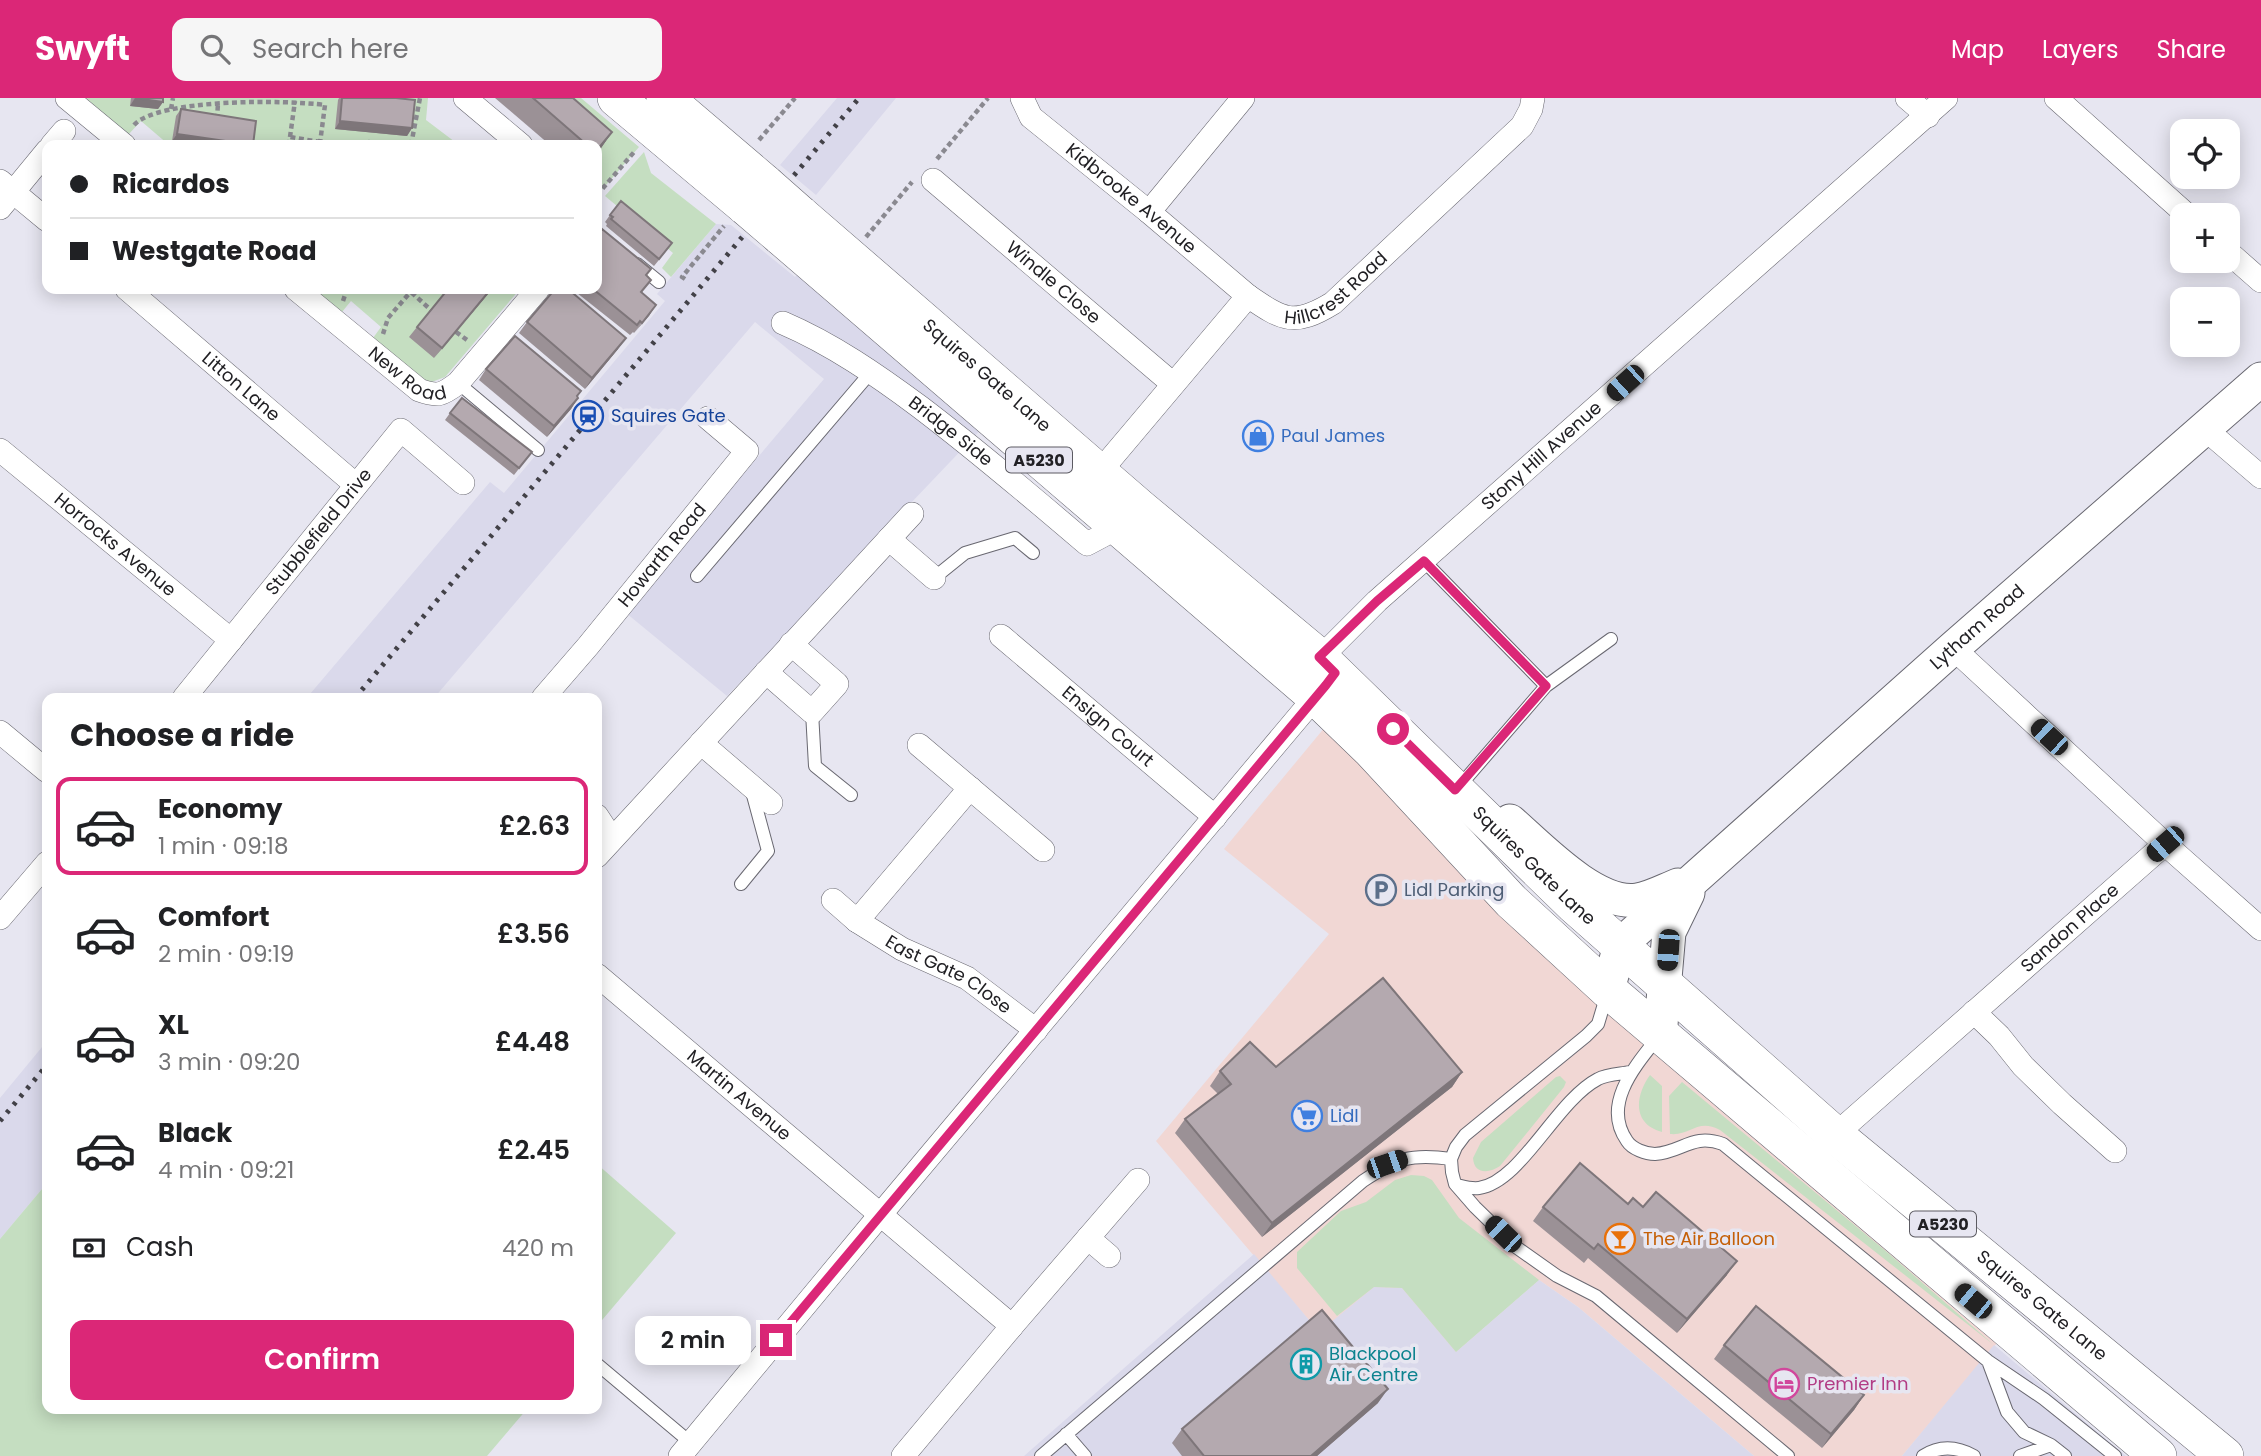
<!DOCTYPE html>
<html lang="en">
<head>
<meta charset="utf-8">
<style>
  :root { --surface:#fff; --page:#f6f6f6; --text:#202124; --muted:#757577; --line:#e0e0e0; --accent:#db2777 }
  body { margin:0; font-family:Poppins,sans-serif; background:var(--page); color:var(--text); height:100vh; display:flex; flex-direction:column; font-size:26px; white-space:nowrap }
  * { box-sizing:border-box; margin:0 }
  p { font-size:23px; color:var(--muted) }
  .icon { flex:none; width:38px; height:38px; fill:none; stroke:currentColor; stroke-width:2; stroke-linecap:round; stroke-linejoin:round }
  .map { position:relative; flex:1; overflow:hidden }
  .drawer { position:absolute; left:42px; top:595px; width:560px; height:721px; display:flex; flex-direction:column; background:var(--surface); border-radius:14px; box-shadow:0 4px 18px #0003 }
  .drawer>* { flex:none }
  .hud { position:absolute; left:42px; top:42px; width:560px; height:154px; border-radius:14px; box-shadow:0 4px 18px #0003; display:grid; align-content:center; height:154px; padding:0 28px; background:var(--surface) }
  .buttons { position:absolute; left:2170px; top:21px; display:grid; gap:14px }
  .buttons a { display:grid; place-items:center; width:70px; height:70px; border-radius:14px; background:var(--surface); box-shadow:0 4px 18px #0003; font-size:35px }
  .end { position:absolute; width:32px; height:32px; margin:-16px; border:9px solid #db2777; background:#fff; box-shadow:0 0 0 4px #fff }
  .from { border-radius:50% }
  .bubble { position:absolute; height:49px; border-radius:14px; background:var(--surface); box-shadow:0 4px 18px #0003; font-size:23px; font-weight:600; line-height:49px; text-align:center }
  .car { position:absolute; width:21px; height:42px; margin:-21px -10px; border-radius:9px; box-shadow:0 0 5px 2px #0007; background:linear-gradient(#222 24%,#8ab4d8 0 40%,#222 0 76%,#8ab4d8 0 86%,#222 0) }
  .hud b { display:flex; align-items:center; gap:24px; height:66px; font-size:26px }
  .hud b+b { border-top:2px solid var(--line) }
  .hud i { width:18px; height:18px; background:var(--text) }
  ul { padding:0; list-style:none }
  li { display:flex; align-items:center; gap:21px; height:98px; margin:0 14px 10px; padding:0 14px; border:4px solid transparent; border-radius:14px }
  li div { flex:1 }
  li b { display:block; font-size:26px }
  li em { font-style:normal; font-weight:600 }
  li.current { border-color:var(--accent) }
  li>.icon { width:63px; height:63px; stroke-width:1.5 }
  h2 { padding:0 28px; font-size:32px; line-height:84px }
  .pay { display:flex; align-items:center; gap:18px; height:77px; padding:0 28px; font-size:26px }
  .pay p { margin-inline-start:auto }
  .action { display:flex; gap:14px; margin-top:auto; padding:14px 28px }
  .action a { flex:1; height:80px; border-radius:14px; background:var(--accent); color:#fff; font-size:28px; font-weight:600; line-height:80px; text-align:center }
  header { display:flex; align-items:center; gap:42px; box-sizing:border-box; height:98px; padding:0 35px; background:var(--accent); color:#fff }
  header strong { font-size:33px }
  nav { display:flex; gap:38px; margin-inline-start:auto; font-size:24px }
  .search { width:490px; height:63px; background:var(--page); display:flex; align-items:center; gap:18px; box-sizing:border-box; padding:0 24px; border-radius:14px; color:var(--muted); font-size:26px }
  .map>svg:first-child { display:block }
</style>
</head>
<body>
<header>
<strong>Swyft</strong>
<div class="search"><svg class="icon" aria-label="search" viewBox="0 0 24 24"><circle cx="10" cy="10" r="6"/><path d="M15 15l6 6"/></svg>Search here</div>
<nav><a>Map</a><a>Layers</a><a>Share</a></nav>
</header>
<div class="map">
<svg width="2261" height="1358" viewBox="0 0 2261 1358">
  <rect width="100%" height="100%" fill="#e7e6f1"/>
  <path fill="#f1d7d4" d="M1335 617 2008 1232 1902 1358H1754L1578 1209 1539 1182 1456 1254 1319 1234 1156 1043 1329 836 1224 751Z"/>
  <path fill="#dad9eb" d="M837 0H896L816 97 780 67Z
    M716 126 731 127 795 179 809 163 991 321 727 598 626 515 824 281 755 224 434 600H315L310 596 490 384 504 395 665 203 657 196Z
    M47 943V1085L0 1141V1000Z
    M1254 1156 1319 1234 1374 1189 1402 1190 1456 1254 1539 1182 1578 1209 1754 1358H1024Z
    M1994 1247 2126 1358H1902Z"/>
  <path fill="#c5dec1" d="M85 0H428L426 22 459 47H169L141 23 128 37Z
    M538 0H581L639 49 600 94 597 91V59L601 54 597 51V47Z
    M644 54 651 75 716 126 671 179 662 170 673 155 605 98Z
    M313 191H520L445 279 429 285 373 240 381 229 351 203 342 214Z
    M1650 977 1662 988V1034C1632 1026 1635 998 1650 977Z
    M1560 978 1566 984 1564 989 1500 1068C1490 1075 1474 1077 1473 1060L1481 1044 1556 979Z
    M1682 984 1887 1154 1994 1247 1720 1032C1697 1020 1691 1038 1670 1036L1669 998Z
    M597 1066 676 1135 597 1228Z
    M1411 1077 1424 1078 1432 1082 1459 1120 1539 1182 1456 1254 1402 1190 1374 1189 1337 1218 1297 1170V1154L1341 1113 1366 1104 1395 1082Z
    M47 1085V1311H527L487 1358H0V1141Z"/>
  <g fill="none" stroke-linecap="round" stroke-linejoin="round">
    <g stroke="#696871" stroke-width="14">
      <path id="service" d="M637 166 659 184
        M458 285 538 352
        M1424 463 1546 588 1611 541
        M697 478 871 274
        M934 480 965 455 1015 440 1033 455
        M812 614 815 668 851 697
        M1457 691 1546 588
        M741 786 768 753 751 690
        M1607 896 1598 926 1586 938 1465 1037 1456 1049 1451 1061 1452 1074 1455 1086 1475 1109 1516 1149 1557 1178 1596 1198 1788 1358
        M1659 938C1636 967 1601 1006 1627 1043 1632 1051 1646 1056 1655 1056 1683 1054 1692 1035 1723 1046L1988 1263 2044 1301 2115 1358
        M1457 1087C1465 1089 1471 1091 1479 1090 1521 1084 1556 1003 1598 981 1607 976 1620 976 1630 974
        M1988 1263 2007 1314 2024 1334 2051 1347
        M597 1266 691 1345
        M1066 1336 1085 1358
        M1041 1358 1363 1083C1396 1061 1410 1055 1451 1061
        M1923 1358C1940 1347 1958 1349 1974 1358
        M2020 1358 2051 1347 2065 1358"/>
    </g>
    <g stroke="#696871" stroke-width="24">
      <g id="minor">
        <path d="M67 0 124 47"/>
        <path d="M465 0 521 47"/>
        <path id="s1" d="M1022 0 1031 19 1149 114 1248 198"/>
        <path d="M1907 0 1928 18"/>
        <path d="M2056 0 2187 117"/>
        <path d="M52 47 64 33"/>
        <path id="s2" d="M933 82 1173 286"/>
        <path d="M0 83 47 122"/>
        <path d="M0 110 47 53"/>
        <path d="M1149 114 1243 0"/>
        <path d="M2228 154 2261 183"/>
        <path id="s3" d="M127 191 356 387"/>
        <path id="s4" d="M296 191 419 292C438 299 442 297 458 285L538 191"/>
        <path id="s5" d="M783 225C832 246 877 277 920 309 978 353 1032 399 1087 446L1104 437 1126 420"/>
        <path d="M2205 331 2261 379"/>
        <path id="s6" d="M0 352 231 542"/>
        <path id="s7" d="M1092 383 1248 198C1283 222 1294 229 1333 205L1522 28 1531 11 1533 0"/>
        <path d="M889 441 934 480"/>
        <path id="s8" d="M1001 538 1215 719"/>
        <path d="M1953 550 2165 746 2261 831"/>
        <path id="s9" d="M1313 567 1377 503 1946 0"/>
        <path d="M766 574 812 614 837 586 791 546"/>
        <path id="s10" d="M184 600 401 332 463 385"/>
        <path id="s11" d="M543 600 588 548 747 353 708 320"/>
        <path d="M0 634 47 673"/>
        <path d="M701 645 771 705"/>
        <path d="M919 647 1043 752"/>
        <path d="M597 718 612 741"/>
        <path d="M597 758 912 416"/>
        <path id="s12" d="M833 802 857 823 902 851 967 880 1036 932"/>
        <path d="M0 820 47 765"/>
        <path d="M857 823 970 690"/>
        <path id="s13" d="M597 877 1012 1228 903 1358"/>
        <path d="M1974 914 1999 938 2023 968 2062 1006 2115 1053"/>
        <path id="s14" d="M1835 1037 2165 746"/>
        <path d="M1088 1140 1109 1158"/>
        <path d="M1012 1228 1138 1082"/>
        <path d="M680 1358 880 1117 1322 591"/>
      </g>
    </g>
    <g stroke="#696871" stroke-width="35">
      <g id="secondary">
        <path d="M1510 723C1540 749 1595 808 1637 802 1651 800 1665 792 1678 787"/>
        <path id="s15" d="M1608 892 1620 847 1953 550 2261 281"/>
        <path d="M1660 938 1669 834 1688 795"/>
      </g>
    </g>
    <g stroke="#696871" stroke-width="38">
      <g id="primary">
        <path d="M616 0 746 109"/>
        <path d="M665 0 766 86"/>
        <path id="s16" d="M800 116 1140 410 1319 559 1573 806 1835 1037 2225 1358"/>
        <path d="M780 138 1316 599 1371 652 1511 803 1608 892 2158 1358"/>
      </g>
    </g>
    <path stroke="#8a8990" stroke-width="4.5" stroke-dasharray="5 3.5" stroke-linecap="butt" d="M171 11 173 0
      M217 21 218 5
      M134 27C159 0 288 2 325 7L320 45
      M290 39 295 3
      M759 42 795 0
      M289 47 290 39 338 47
      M370 47 371 39
      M411 47 420 0
      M937 61 988 0
      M597 97 635 53
      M866 139 912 84
      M685 181 682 179 724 128
      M395 191 411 194 432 213
      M343 203 347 191
      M456 234 467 242
      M383 236 388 220 413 191"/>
    <use href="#service" stroke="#fff" stroke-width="12"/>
    <use href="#minor" stroke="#fff" stroke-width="23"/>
    <use href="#secondary" stroke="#fff" stroke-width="33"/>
    <use href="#primary" stroke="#fff" stroke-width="37"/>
    <path stroke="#424147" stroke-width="5" stroke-dasharray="3.5 7" stroke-linecap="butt" d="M355 600 859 0
      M0 1023 47 967"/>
    <g stroke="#696871" stroke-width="38" stroke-linecap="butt">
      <path id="primary-bridge" d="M766 86 800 116
        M746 109 780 138"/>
    </g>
    <use href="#primary-bridge" stroke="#fff" stroke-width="37"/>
  </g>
  <path fill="#9b9196" d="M131 0H163V4L158 11 130 8Z
    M339 0H396L412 30 407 38 335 31 338 2Z
    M495 0H573L612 34 597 56V47H550Z
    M181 11 253 47 172 43 176 18Z
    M610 117 667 152 654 168 606 128 607 126 605 124Z
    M646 178 642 195 656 207 634 235 633 234 630 237 572 191H597Z
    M492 191 434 260 409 239 417 229Z
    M527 224 618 251 585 291 519 235Z
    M486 271 581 293 577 299 578 300 571 311 547 339 479 282Z
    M450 315 532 354 514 377 445 322Z
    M1276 969 1462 974 1452 989 1262 1139 1175 1035 1185 1021 1218 996 1210 988 1220 973Z
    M1628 1106 1727 1177 1677 1235 1588 1160 1584 1165 1533 1123 1543 1109Z
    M1724 1247 1864 1297 1854 1312 1822 1350 1714 1261Z
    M1378 1305 1317 1358H1182L1172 1345 1182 1331Z"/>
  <path fill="#7e767a" d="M135 0 163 4 158 11 130 8Z
    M340 23 412 30 407 38 335 31Z
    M612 34 597 56V52Z
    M177 36 250 47H199L172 43Z
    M491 191H492L434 260 442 250Z
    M656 207 649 218 634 235 642 225Z
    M626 240 618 251 585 291 592 280Z
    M578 300 571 311 547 339 554 328Z
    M1462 974 1452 989 1262 1139 1272 1125Z
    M1737 1163 1727 1177 1677 1235 1687 1221Z
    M1388 1291 1378 1305 1317 1358H1311Z
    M1864 1297 1854 1312 1822 1350 1831 1336Z"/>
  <path fill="#b4a9af" stroke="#7e767a" stroke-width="2" d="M135 0H163V4Z
    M342 0H396L415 2 412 30 340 23Z
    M533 0H573L612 34 597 52V47H587Z
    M181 11 256 23 253 47 177 36Z
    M621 103 672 145 659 161 611 121 613 119 610 117Z
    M602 131 651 171 646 177 651 182 641 194 656 207 642 225 640 223 637 227 593 191H597V137Z
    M448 191H491L442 250 417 229Z
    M555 191H568L626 240 592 280 527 224Z
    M515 238 581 293 577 298 578 300 554 328 486 271Z
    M462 300 532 354 519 370 450 315Z
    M1383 880 1462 974 1272 1125 1185 1021 1231 986 1220 973 1250 944 1276 969Z
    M1580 1065 1628 1106 1633 1100 1643 1109 1656 1094 1737 1163 1687 1221 1598 1146 1594 1151 1543 1109Z
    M1756 1208 1864 1297 1831 1336 1724 1247Z
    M1322 1212 1388 1291 1311 1358H1204L1182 1331Z"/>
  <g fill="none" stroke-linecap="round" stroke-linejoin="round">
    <path stroke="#db2777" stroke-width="9" d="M776 1242 1326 587 1335 575 1319 559 1377 503 1424 463 1546 588 1455 692 1393 631"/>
  </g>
  <defs>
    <g id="station-ring" transform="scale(1.575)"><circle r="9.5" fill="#e7e6f1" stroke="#1a4fb4" stroke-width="1.5"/><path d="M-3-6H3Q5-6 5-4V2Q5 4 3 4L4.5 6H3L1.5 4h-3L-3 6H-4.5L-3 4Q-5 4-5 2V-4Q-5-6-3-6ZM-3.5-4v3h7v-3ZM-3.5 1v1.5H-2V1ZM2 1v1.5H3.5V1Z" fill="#1a4fb4"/></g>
    <g id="shop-ring" transform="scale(1.575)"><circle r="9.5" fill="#e7e6f1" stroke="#3f7fe0" stroke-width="1.5"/><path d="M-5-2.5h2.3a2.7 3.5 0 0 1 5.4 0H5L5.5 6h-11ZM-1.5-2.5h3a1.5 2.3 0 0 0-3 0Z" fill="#3f7fe0"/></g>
    <g id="parking-ring" transform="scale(1.575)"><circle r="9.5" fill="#e7e6f1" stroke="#5c6f8a" stroke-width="1.5"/><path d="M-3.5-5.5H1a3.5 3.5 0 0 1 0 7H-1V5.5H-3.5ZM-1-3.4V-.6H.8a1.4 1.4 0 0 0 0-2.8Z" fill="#5c6f8a"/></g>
    <g id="supermarket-ring" transform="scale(1.575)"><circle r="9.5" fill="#e7e6f1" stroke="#3f7fe0" stroke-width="1.5"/><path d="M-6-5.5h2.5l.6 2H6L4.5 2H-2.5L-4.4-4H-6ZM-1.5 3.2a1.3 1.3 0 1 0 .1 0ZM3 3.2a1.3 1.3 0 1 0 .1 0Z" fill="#3f7fe0"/></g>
    <g id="bar-ring" transform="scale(1.575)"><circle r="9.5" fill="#e7e6f1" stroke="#e8710a" stroke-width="1.5"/><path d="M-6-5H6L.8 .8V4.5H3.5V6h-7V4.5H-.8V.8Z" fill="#e8710a"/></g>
    <g id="building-ring" transform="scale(1.575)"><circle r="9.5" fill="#e7e6f1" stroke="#0f9aa8" stroke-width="1.5"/><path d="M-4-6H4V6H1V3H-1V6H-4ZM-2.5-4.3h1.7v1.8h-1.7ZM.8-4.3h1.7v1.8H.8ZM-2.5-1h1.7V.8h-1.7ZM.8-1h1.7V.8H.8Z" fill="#0f9aa8"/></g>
    <g id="hotel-ring" transform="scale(1.575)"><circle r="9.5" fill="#e7e6f1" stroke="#d1479c" stroke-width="1.5"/><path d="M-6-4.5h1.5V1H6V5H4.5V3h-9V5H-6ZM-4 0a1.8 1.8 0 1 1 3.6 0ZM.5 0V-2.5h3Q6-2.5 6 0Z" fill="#d1479c"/></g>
  </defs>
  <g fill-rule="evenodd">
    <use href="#station-ring" x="588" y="318"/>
    <use href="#shop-ring" x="1258" y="338"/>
    <use href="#parking-ring" x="1381" y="792"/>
    <use href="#supermarket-ring" x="1307" y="1018"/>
    <use href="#bar-ring" x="1620" y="1141"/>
    <use href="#building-ring" x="1306" y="1266"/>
    <use href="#hotel-ring" x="1784" y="1286"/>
  </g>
  <g text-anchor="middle" stroke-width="7" stroke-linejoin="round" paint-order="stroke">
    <g fill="#e7e6f1" stroke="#5c5b62" stroke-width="2">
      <rect x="1006" y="349.5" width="66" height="25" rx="5"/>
      <rect x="1910" y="1113.5" width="66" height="25" rx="5"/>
    </g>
    <g font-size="16" font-weight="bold" fill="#212024">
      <text x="1039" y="368">A5230</text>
      <text x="1943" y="1132">A5230</text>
    </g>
    <g font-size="18" fill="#212024" stroke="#e7e6f1">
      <text dy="6" stroke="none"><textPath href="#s1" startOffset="150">Kidbrooke Avenue</textPath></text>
      <text dy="6" stroke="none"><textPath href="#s2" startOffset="158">Windle Close</textPath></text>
      <text dy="6" stroke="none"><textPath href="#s7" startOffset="345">Hillcrest Road</textPath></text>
      <text dy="6" stroke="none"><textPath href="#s4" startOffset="142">New Road</textPath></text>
      <text dy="6" stroke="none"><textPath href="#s16" startOffset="247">Squires Gate Lane</textPath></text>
      <text dy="6" stroke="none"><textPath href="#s3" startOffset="150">Litton Lane</textPath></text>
      <text dy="6" stroke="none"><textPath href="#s5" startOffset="200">Bridge Side</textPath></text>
      <text dy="6" stroke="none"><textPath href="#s9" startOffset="310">Stony Hill Avenue</textPath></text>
      <text dy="6" stroke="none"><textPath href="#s10" startOffset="214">Stubblefield Drive</textPath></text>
      <text dy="6" stroke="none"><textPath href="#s6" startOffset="149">Horrocks Avenue</textPath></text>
      <text dy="6" stroke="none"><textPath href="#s11" startOffset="186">Howarth Road</textPath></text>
      <text dy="6" stroke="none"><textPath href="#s15" startOffset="525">Lytham Road</textPath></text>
      <text dy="6" stroke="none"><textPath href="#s8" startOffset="140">Ensign Court</textPath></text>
      <text dy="6" stroke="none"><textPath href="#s16" startOffset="982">Squires Gate Lane</textPath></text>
      <text dy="6" stroke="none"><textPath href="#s14" startOffset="313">Sandon Place</textPath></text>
      <text dy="6" stroke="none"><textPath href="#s12" startOffset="138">East Gate Close</textPath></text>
      <text dy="6" stroke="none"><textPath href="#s13" startOffset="186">Martin Avenue</textPath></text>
      <text dy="6" stroke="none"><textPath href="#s16" startOffset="1654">Squires Gate Lane</textPath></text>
    </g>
    <g font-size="18" fill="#164399" stroke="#e7e6f1" text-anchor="start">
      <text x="611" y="324">Squires Gate</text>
    </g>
    <g font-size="18" fill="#366cbe" stroke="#e7e6f1" text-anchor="start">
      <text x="1281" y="344">Paul James</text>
      <text x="1330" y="1024">Lidl</text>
    </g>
    <g font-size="18" fill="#4e5e75" stroke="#e7e6f1" text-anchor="start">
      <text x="1404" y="798">Lidl Parking</text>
    </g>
    <g font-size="18" fill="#c56008" stroke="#e7e6f1" text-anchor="start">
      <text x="1643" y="1147">The Air Balloon</text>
    </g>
    <g font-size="18" fill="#0d838f" stroke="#e7e6f1" text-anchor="start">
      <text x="1329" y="1262">Blackpool<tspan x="1329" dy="21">Air Centre</tspan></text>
    </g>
    <g font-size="18" fill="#b23c85" stroke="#e7e6f1" text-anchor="start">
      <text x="1807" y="1292">Premier Inn</text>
    </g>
  </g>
</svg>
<div class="buttons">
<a><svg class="icon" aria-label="locate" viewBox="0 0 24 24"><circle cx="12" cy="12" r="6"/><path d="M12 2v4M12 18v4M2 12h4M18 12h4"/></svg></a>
<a>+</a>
<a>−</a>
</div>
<i class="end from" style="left:1393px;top:631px"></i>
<i class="end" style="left:776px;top:1242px"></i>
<div class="bubble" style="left:635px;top:1218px;width:116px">2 min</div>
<i class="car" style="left:1625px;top:285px;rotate:228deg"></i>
<i class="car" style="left:2049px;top:639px;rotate:313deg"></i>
<i class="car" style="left:2165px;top:746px;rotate:229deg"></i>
<i class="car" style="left:1668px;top:852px;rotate:184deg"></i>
<i class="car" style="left:1387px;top:1066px;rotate:71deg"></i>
<i class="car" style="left:1503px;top:1136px;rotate:314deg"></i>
<i class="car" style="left:1973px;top:1203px;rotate:310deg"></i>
<div class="hud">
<b><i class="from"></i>Ricardos</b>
<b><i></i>Westgate Road</b>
</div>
<section class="drawer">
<h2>Choose a ride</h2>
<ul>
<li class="current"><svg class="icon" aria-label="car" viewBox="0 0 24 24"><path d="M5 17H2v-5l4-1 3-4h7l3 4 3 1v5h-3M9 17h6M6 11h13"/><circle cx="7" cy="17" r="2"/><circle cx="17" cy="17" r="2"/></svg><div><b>Economy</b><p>1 min · 09:18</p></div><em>£2.63</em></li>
<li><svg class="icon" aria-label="car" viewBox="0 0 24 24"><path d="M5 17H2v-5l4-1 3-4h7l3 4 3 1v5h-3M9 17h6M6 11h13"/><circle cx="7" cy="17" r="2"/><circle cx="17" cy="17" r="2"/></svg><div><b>Comfort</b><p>2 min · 09:19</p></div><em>£3.56</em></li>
<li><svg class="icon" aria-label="car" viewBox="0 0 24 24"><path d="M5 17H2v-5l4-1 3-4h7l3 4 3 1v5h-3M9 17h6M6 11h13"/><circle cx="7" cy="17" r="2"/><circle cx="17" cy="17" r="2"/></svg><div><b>XL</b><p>3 min · 09:20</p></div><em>£4.48</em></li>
<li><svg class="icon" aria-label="car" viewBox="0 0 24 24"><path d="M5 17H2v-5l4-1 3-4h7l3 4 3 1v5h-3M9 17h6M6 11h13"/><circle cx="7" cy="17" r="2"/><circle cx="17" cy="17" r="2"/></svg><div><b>Black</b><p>4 min · 09:21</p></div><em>£2.45</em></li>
</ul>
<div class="pay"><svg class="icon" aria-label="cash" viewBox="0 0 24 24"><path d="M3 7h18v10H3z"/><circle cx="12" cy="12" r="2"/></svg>Cash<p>420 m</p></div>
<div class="action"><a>Confirm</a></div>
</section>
</div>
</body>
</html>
